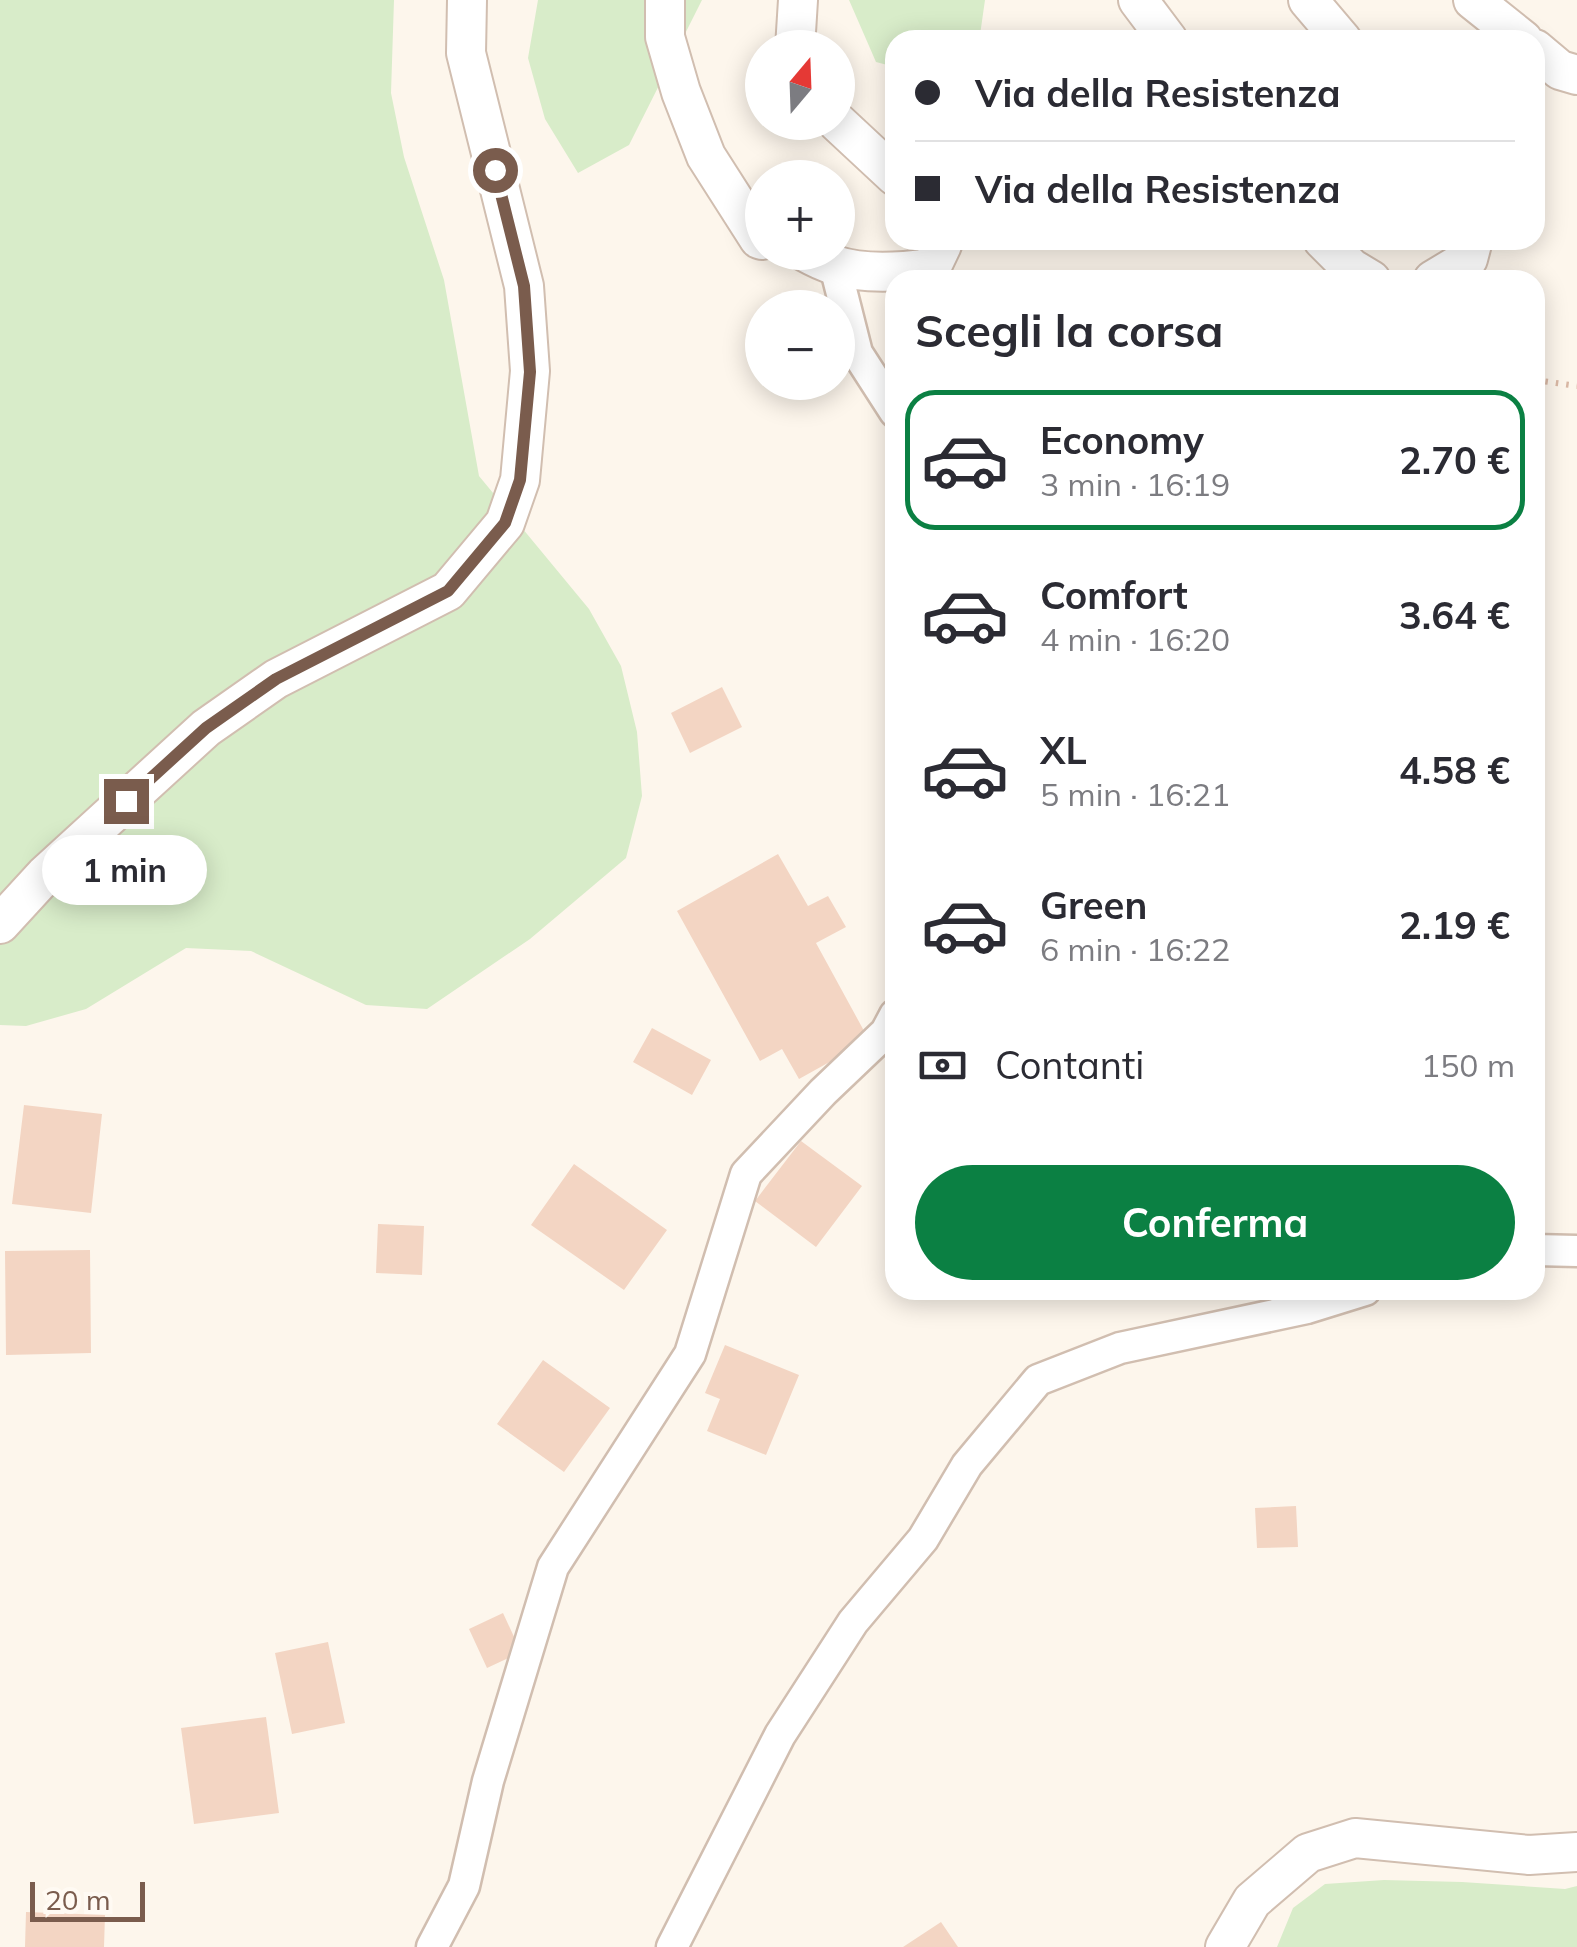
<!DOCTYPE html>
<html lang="it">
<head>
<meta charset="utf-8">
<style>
  :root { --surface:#fff; --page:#f2f2f3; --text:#2b2b33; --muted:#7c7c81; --line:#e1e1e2; --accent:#0b8043 }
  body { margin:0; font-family:Mulish,sans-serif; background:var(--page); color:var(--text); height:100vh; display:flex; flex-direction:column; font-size:38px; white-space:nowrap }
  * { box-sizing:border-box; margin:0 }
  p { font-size:32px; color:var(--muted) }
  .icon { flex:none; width:55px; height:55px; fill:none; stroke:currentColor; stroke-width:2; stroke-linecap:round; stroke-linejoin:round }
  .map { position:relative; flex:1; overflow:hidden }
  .sheet { position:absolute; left:885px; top:270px; width:660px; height:1030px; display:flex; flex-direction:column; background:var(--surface); border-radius:30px; box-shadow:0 5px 25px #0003 }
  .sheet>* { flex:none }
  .hud { position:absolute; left:885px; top:30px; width:660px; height:220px; border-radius:30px; box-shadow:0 5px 25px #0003; display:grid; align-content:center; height:220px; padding:0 30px; background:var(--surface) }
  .needle { width:65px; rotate:19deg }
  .tools { position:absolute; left:745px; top:30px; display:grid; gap:20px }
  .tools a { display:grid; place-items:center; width:110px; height:110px; border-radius:50%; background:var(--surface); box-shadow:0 5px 25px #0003; font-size:50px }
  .scale { position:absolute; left:30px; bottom:25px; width:115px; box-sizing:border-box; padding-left:10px; border:5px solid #7a5c4d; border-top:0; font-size:28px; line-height:35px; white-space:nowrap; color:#7a5c4d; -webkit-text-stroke:8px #fffaf3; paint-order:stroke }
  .end { position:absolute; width:45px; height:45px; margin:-22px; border:12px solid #7a5c4d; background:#fff; box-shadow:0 0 0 5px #fff }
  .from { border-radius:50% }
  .bubble { position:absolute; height:70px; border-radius:35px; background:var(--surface); box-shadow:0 5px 25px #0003; font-size:32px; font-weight:700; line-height:70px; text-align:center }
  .hud b { display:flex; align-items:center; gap:35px; height:95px; font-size:38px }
  .hud b+b { border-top:2px solid var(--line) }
  .hud i { width:25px; height:25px; background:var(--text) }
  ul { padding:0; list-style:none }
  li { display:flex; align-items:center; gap:30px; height:140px; margin:0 20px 15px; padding:0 10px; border:5px solid transparent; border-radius:30px }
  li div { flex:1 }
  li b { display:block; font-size:38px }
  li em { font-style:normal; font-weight:700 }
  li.active { border-color:var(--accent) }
  li>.icon { width:90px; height:90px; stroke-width:1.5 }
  h2 { padding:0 30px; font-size:45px; line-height:120px }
  .pay { display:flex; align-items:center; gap:25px; height:110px; padding:0 30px; font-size:38px }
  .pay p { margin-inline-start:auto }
  .cta { display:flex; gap:20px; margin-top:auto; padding:20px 30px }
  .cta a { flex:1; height:115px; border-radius:60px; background:var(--accent); color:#fff; font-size:40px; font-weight:700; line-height:115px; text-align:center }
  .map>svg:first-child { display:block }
</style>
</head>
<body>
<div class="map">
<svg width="1577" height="1947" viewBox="0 0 1577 1947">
  <rect width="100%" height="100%" fill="#fdf6ec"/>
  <path fill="#d8ecc9" d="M0 0H394L391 93 404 157 444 280 479 476 589 609 621 666 637 732 642 796 626 858 530 939 427 1009 366 1005 251 951 186 948 86 1009 26 1026 0 1025Z
    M538 0H702L629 145 578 173 545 119 528 58Z
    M849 0H985L980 35 975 40H895V67L876 62Z
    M1384 1880 1462 1882 1565 1889 1577 1886V1947H1277L1293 1908 1325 1884Z"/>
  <path fill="#f3d5c3" d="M722 687 742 727 690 753 671 713Z
    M778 854 808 906 828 896 846 927 816 943 869 1040 799 1079 782 1049 760 1061 677 911Z
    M652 1028 711 1060 692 1095 633 1062Z
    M24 1105 102 1114 91 1213 12 1204Z
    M801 1141 862 1186 816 1247 755 1201Z
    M574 1164 667 1230 624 1290 531 1225Z
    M378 1224 424 1226 422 1275 376 1273Z
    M90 1250 91 1353 6 1355 5 1251Z
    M725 1345 799 1375 766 1455 707 1431 720 1399 705 1393Z
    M543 1360 610 1408 564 1472 497 1424Z
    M1296 1506 1298 1547 1257 1548 1255 1508Z
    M503 1613 521 1652 487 1668 469 1629Z
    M328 1642 345 1723 292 1734 275 1653Z
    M266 1717 279 1813 194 1824 181 1728Z
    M26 1912 105 1915 104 1947H25Z
    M941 1922 958 1947H903Z"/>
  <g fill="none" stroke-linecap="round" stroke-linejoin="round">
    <g stroke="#d1beb0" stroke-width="35">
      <path id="minor" d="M835 266 857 353 895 412
        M1535 1250 1577 1251
        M432 1947 464 1886 488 1781 553 1567 690 1354 746 1174 823 1092 886 1032 895 1015
        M672 1947 780 1735 853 1622 923 1539 967 1465 1038 1380 1120 1348 1307 1308 1365 1290"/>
    </g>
    <g stroke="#d1beb0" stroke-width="42">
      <path id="tertiary" d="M665 0V37L681 92 706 156 759 239 762 240
        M1138 0 1168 40
        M1308 0 1342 40
        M1473 0 1523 40
        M795 48 798 0
        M1535 49 1560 70 1577 75
        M837 122 895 176
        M1323 240 1351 268 1371 280
        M805 252C814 257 824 262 834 265 865 275 900 272 931 268L942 245 940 240
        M1433 280 1468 259 1473 240
        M0 924 45 875 206 728 276 679 448 591 505 523 520 480 530 371 524 286 466 53 467 0
        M1225 1947 1252 1901 1308 1853 1355 1838 1529 1855 1577 1852"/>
    </g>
    <path stroke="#d9b8a5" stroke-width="6" stroke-dasharray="2.5 8" stroke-linecap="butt" d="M1535 380 1577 386"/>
    <use href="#minor" stroke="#fff" stroke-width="30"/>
    <use href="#tertiary" stroke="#fff" stroke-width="38"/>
  </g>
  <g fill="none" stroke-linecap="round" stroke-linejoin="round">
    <path stroke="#7a5c4d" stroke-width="12" d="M126 801 206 728 276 679 448 591 505 523 520 480 530 372 524 286 495 170"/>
  </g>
</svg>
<div class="tools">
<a><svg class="needle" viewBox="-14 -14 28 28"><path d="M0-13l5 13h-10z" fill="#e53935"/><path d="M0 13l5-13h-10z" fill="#7c7c81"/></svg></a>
<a>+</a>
<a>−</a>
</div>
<div class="scale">20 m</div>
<i class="end from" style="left:495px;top:170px"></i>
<i class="end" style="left:126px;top:801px"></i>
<div class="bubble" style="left:42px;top:835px;width:165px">1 min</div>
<div class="hud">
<b><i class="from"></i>Via della Resistenza</b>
<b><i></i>Via della Resistenza</b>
</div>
<section class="sheet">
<h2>Scegli la corsa</h2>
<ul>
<li class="active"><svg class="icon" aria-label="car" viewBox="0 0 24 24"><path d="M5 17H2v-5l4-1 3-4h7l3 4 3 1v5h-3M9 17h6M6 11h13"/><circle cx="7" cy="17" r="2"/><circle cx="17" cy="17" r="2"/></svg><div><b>Economy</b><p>3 min · 16:19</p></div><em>2.70 €</em></li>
<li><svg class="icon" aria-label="car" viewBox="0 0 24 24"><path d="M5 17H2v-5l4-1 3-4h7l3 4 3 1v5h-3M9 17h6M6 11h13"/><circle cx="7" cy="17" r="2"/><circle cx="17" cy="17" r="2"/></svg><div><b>Comfort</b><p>4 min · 16:20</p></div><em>3.64 €</em></li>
<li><svg class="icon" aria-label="car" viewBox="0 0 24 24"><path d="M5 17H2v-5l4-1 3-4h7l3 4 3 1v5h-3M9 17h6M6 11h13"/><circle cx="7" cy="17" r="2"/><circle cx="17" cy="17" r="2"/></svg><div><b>XL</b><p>5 min · 16:21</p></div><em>4.58 €</em></li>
<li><svg class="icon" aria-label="car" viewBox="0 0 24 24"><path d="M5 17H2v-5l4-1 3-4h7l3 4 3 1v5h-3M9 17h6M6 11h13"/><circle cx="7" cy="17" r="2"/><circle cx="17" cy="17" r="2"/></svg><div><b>Green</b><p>6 min · 16:22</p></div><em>2.19 €</em></li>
</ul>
<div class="pay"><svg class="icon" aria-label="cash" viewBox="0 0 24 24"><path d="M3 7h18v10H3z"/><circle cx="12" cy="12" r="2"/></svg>Contanti<p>150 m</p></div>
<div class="cta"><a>Conferma</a></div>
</section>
</div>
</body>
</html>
